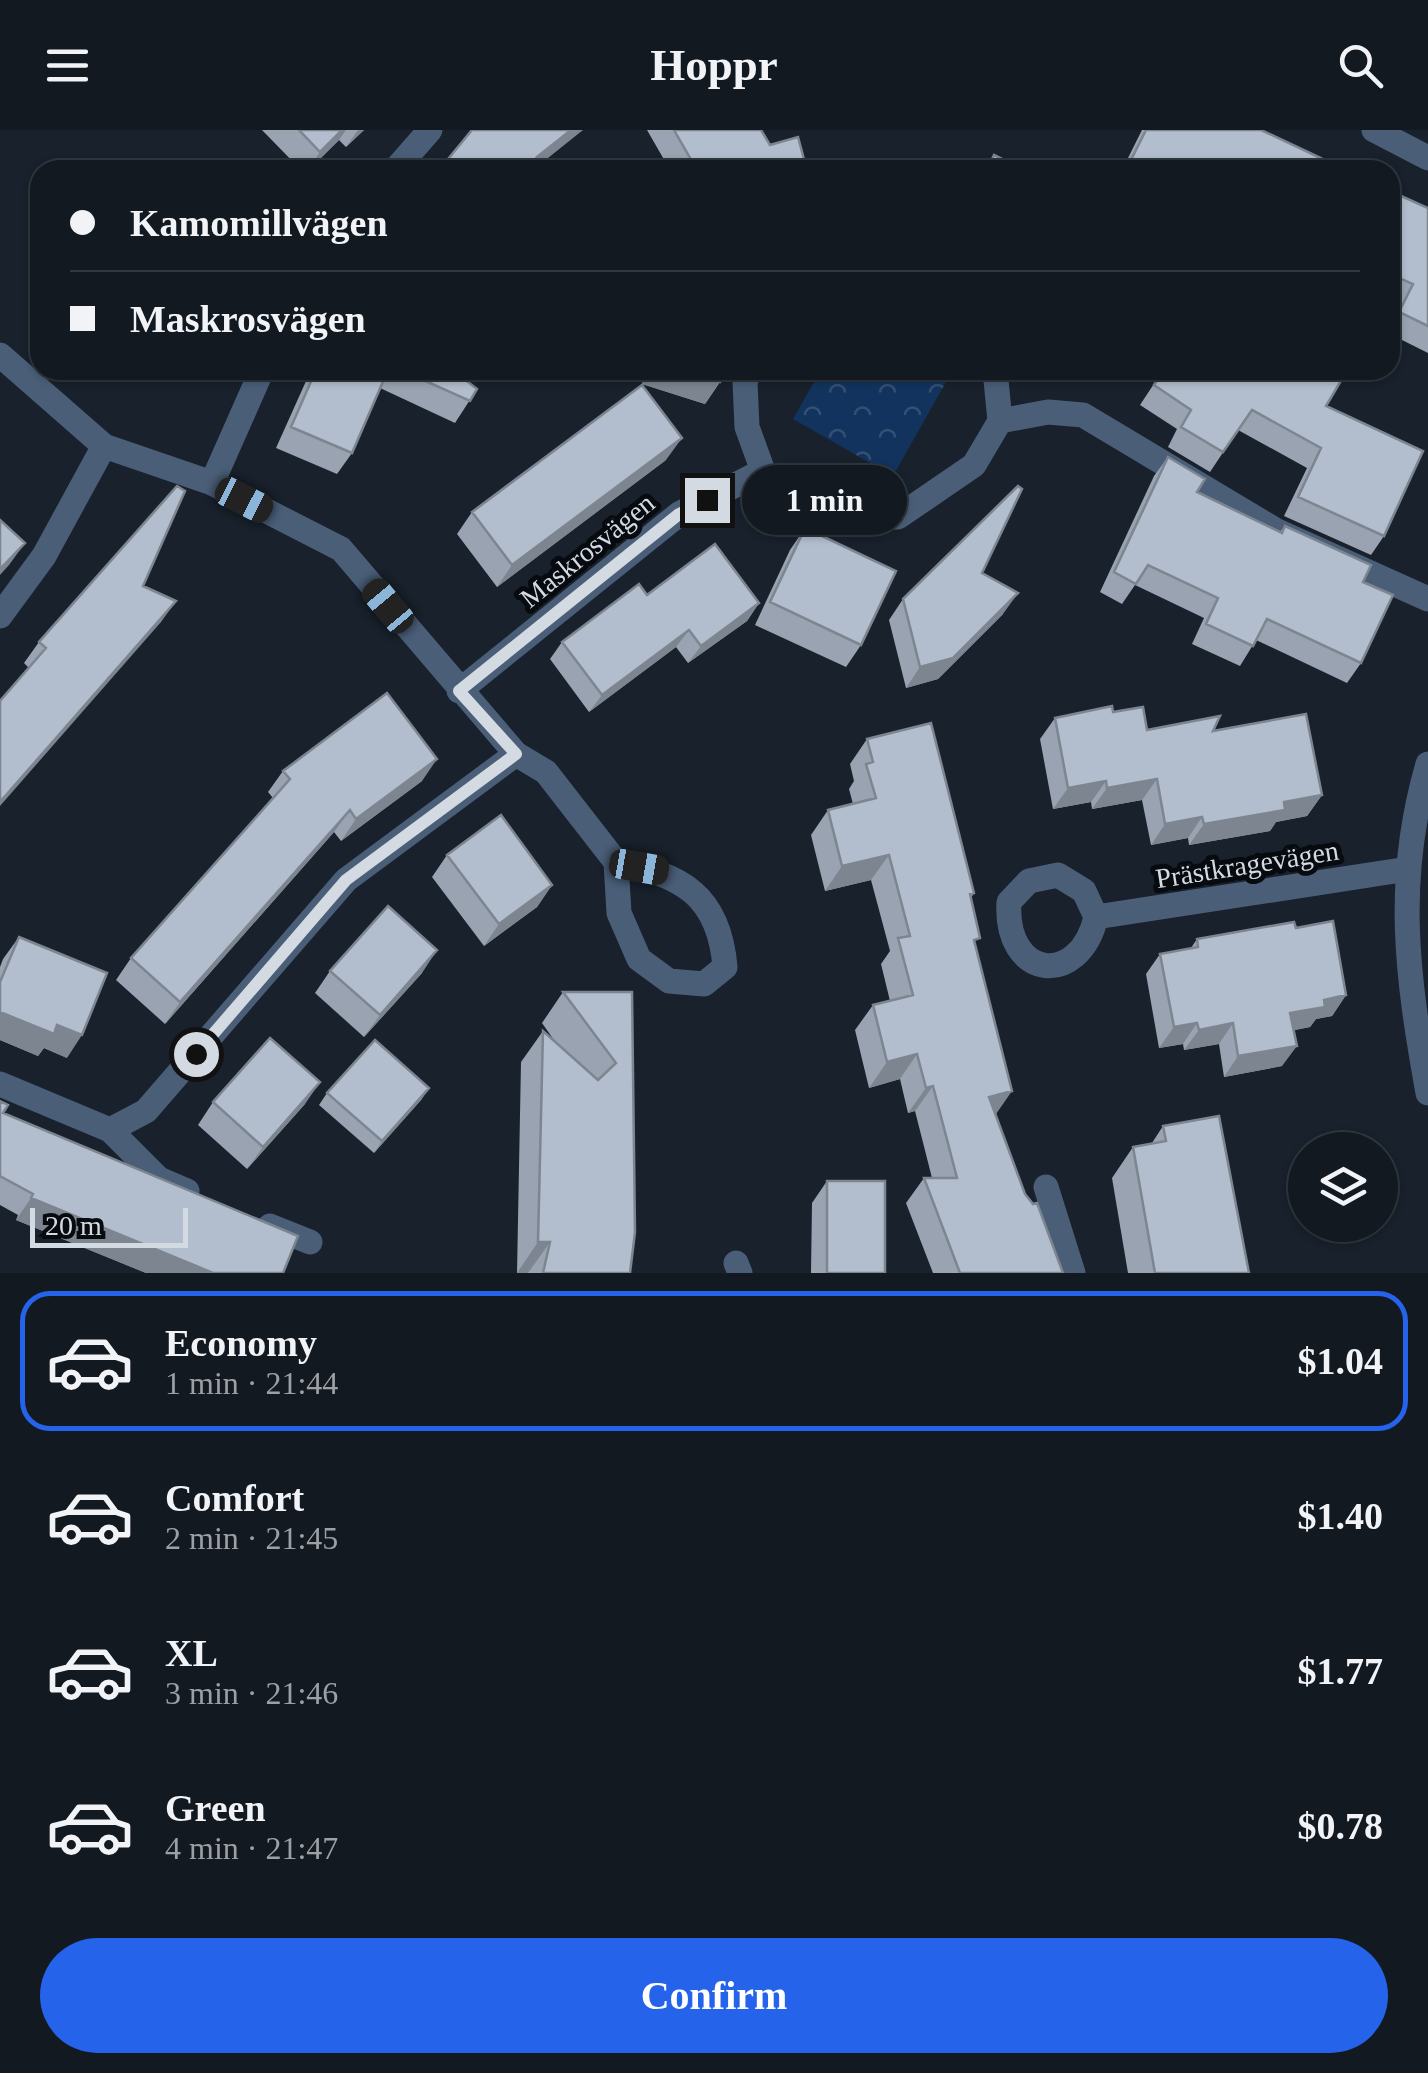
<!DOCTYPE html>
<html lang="en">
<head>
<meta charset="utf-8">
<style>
  :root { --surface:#121921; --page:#1f262e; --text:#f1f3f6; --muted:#9ca0a5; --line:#31383f; --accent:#2563eb }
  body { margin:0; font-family:"Times New Roman",serif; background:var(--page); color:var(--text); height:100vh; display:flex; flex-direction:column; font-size:38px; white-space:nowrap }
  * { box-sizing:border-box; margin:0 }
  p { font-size:32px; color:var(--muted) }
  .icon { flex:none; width:55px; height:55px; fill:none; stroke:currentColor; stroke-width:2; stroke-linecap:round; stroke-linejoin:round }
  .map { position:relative; height:1143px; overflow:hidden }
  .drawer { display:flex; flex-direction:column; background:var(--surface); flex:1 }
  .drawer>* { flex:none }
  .hud { position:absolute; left:30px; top:30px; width:1370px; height:220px; border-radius:30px; box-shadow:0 2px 8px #0004,0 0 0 2px var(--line); display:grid; align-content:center; height:220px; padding:0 40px; background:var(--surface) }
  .controls { position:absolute; left:1288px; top:1002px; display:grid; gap:20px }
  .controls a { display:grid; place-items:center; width:110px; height:110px; border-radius:50%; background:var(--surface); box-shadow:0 2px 8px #0004,0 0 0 2px var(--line); font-size:50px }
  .scale { position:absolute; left:30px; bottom:25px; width:158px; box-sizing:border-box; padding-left:10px; border:5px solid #d4dae2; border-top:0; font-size:28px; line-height:35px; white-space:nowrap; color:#d4dae2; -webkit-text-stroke:8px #070a0f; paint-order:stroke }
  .end { position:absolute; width:45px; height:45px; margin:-22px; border:12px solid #d4dae2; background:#111; box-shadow:0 0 0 5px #111 }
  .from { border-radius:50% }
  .bubble { position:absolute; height:70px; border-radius:35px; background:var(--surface); box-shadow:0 2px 8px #0004,0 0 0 2px var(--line); font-size:32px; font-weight:800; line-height:70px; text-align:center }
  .car { position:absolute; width:30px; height:60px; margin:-30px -15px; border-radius:12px; box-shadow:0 0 8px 2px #0007; background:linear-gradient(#222 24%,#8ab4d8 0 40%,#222 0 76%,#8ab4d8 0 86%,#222 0) }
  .hud b { display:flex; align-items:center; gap:35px; height:95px; font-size:38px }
  .hud b+b { border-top:2px solid var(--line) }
  .hud i { width:25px; height:25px; background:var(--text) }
  ul { padding:18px 0 0; list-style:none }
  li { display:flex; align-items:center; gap:30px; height:140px; margin:0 20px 15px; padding:0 20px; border:5px solid transparent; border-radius:30px }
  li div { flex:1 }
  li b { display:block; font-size:38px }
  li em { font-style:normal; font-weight:800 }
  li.on { border-color:var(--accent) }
  li>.icon { width:90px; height:90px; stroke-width:1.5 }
  .action { display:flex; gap:20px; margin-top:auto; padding:20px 40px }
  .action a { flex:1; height:115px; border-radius:60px; background:var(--accent); color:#fff; font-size:40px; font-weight:800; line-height:115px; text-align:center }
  header { display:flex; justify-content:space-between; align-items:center; height:130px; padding:0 40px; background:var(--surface); font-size:45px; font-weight:800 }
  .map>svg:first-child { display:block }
</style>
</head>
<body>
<header><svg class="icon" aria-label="menu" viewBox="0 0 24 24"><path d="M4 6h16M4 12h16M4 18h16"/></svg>Hoppr<svg class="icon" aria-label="search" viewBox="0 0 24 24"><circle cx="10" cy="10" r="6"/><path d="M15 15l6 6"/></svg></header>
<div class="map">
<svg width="1428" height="1143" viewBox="0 0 1428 1143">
  <defs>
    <pattern id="forest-crowns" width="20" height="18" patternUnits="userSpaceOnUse" patternTransform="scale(2.5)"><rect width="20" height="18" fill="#11335d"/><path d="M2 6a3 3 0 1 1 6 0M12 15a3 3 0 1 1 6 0" fill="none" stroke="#335074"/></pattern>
  </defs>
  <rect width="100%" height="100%" fill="#18212c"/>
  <path fill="url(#forest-crowns)" d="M821 240H924L946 252 893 346 793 289Z"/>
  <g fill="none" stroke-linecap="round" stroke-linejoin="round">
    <path stroke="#4a5e78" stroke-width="25" d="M1374 0 1428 28
      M395 40 430 0
      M0 225 104 316 212 353 341 419 516 624 546 642 616 732 619 783 639 829 669 851 704 854 725 837C719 765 682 745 616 732
      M750 240 745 252 747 297 763 341 805 381 864 388 898 387 974 335 1000 291 995 240
      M1000 291 1048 282 1083 285 1277 401 1428 469
      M212 353 262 240
      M0 486 44 426 104 316
      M459 561 679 384 763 341
      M1428 634C1394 751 1407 846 1428 963
      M1096 787C1079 859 1004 849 1009 772L1029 751 1058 745 1084 761 1096 787 1408 739
      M0 954 110 1000 146 981 346 750 516 624
      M110 1000 159 1049 187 1061
      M1046 1057 1073 1143
      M270 1096 310 1112
      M736 1133 740 1143"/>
  </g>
  <path fill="#99a3b1" d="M262 0H364L346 17 339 10 309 40H301Z
    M647 0H761L770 15 816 40H670Z
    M1142 0H1261L1346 40H1122Z
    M1390 61 1428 78V223L1390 204V192L1399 174 1390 170Z
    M311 240H453L477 259 455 293 380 258 352 323 337 344 276 318Z
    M646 240H724L720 252 705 274 642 254Z
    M1163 240 1280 247 1284 240H1326V276L1384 406 1371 425 1284 386 1307 338 1238 300 1210 342 1168 317 1177 299 1140 275Z
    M1168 327 1197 362 1280 402 1285 396 1363 452 1361 533 1347 553 1256 510 1240 536 1192 514 1204 488 1135 455 1122 474 1100 462 1154 346Z
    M666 330 497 457 457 404 472 382Z
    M805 398 861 515 846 537 755 495 790 420Z
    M982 443 1003 484 938 549 906 558 889 490 903 469Z
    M143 456 161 492 29 538 24 533 39 512Z
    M647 465 759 473 747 491 688 533 676 517 589 582 550 529 562 512Z
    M1113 582 1147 600 1213 601 1322 665 1307 686 1276 692 1270 701 1189 715 1188 708 1151 715 1142 670 1092 679 1091 672 1053 679 1040 609 1055 588Z
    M867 609 974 763 971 768 975 816 995 985 1025 1064 1063 1143H933L906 1073 924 1048H932L915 981 908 983 900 949 869 958 855 900 873 875 890 871 881 834 890 821 871 750 825 761 811 705 828 680 853 674 849 659 854 651 850 634Z
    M283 641 422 651 341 711 334 702 165 894 116 850 131 828 273 668 268 662Z
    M447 725 552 755 537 777 484 816 432 747Z
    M1296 798 1346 865 1332 886 1316 889 1310 897 1294 900 1282 936 1224 947 1219 914 1184 920 1183 914 1159 918 1146 844 1160 824 1191 818 1197 809Z
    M19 807 67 928 44 918 38 926 0 910V837L3 829Z
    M330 841 422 843 364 907 315 863Z
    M563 862H632L630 1143H517L521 932 543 901 556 913 542 893Z
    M429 958 421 970 374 1023 319 975 327 963Z
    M0 971 3 983 283 1143H146L16 1090 18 1085 0 1075Z
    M213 972 305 974 247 1039 198 995Z
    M1163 996 1249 1143H1128L1112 1048 1133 1017 1152 1013Z
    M827 1051 885 1143H811L812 1073Z"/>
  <path fill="#7d8590" d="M342 0H346L339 10 308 40 320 22Z
    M358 0H364L346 17Z
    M571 0H583L533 40H527L537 27Z
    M652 240H681L720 252 705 274 642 254Z
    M682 308 666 330 497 457 512 435Z
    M25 413 9 435 0 445V439Z
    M1018 463 1003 484 938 549 906 558 920 537Z
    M176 471 161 492 0 676V672Z
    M759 473 747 491 688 533 701 516Z
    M689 500 676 517 589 582 602 565Z
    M437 629 422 651 341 711 356 689Z
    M1157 649 1142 670 1092 679 1107 658Z
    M1106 651 1091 672 1053 679 1068 658Z
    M1322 665 1307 686 1276 692 1270 701 1189 715 1204 694 1284 672Z
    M350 680 334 702 165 894 180 872Z
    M1202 687 1188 708 1151 715 1165 694Z
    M889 725 871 750 825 761 842 736Z
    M552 755 537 777 484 816 499 794Z
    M437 820 422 843 364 907 380 885Z
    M1346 865 1332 886 1316 889 1310 897 1276 904 1290 883 1324 870Z
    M0 882 57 895 82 905 67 928 44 918 38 926 0 910Z
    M1197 893 1183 914 1159 918 1174 897Z
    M1233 893 1219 914 1184 920 1199 900Z
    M1297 916 1282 936 1224 947 1238 926Z
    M917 924 900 949 869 958 887 932Z
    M320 952 305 974 247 1039 263 1017Z
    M933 956 915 981 908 983 926 958Z
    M429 958 421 970 374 1023 382 1011Z
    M1012 961 994 987 989 967Z
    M31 1068 213 1143H146L16 1090Z
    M538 1112H550L528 1143H517Z"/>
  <path fill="#b2bece" stroke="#7d8590" stroke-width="2.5" d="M299 0H342L320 22Z
    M472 0H571L537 27 527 40H439Z
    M674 0H761L770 15 798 7 805 33 814 31 816 40H697Z
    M1146 0H1261L1346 40H1126Z
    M994 25 1025 40H987Z
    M935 33 936 40H907Z
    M1390 61 1428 78V196L1399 182 1413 154 1390 144Z
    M316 240H388L352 323 291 297Z
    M401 240H453L477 259 470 271Z
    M681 240H724L720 252Z
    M1164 240H1269L1282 248 1286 240H1326L1342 249 1326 276 1423 321 1384 406 1298 367 1321 318 1252 280 1223 322 1181 297 1191 280 1154 255Z
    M642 255 682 308 512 435 472 382Z
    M1168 327 1205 349 1197 362 1282 403 1285 396 1371 435 1363 452 1393 465 1361 533 1267 489 1253 516 1206 494 1218 468 1148 435 1136 454 1114 442Z
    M177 356 185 361 143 456 176 471 0 672V571L46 518 39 512Z
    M1018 356 1022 359 982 443 1018 463 953 528 920 537 903 469Z
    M0 390 25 413 0 439Z
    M805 398 896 441 861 515 770 472Z
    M715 414 759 473 701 516 689 500 602 565 562 512 639 454 647 465Z
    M387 563 437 629 356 689 350 680 180 872 131 828 290 649 283 641Z
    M1112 576 1113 582 1143 577 1147 600 1220 586 1213 601 1306 584 1322 665 1284 672 1285 680 1204 694 1202 687 1165 694 1157 649 1107 658 1106 651 1068 658 1055 588Z
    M931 593 974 763 970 764 980 808 974 810 1012 961 989 967 1025 1064 1033 1074 1037 1073 1063 1143H960L924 1048H957L933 956 926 958 917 924 887 932 873 875 913 865 898 808 910 806 889 725 842 736 828 680 876 668 866 634 873 632 867 609Z
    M501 685 552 755 499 794 447 725Z
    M388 776 437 820 380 885 330 841Z
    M1333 791 1346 865 1324 870 1325 877 1290 883 1297 916 1238 926 1233 893 1199 900 1197 893 1174 897 1160 824 1198 817 1197 809 1294 792 1296 798Z
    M19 807 107 843 82 905 57 895 54 904 0 882V852Z
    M563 862H632L635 1102 630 1143H543L550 1112H538L543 901 598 950 616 933Z
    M270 908 320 952 263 1017 213 972Z
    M375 910 429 958 382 1011 327 963Z
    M0 971 8 975 3 983 298 1106 283 1143H213L31 1068 33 1064 0 1046Z
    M1219 986 1249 1143H1155L1133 1017 1166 1011 1163 996Z
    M827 1051H885V1143H827Z"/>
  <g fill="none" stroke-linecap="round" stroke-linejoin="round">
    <path stroke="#d4dae2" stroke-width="12" d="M196 924 346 750 516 624 459 561 679 384 707 370"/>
  </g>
  <g text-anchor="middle" stroke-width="10" stroke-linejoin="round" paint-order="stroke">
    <g font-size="28" fill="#d4dae2" stroke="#070a0f">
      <text transform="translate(587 420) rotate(-39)" y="10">Maskrosvägen</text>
      <text transform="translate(1247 734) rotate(-9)" y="10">Prästkragevägen</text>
    </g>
  </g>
</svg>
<div class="controls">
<a><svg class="icon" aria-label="layers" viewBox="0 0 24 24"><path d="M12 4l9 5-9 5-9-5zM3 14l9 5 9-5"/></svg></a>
</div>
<div class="scale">20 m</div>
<i class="end from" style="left:196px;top:924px"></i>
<i class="end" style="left:707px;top:370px"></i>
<div class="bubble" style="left:742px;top:335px;width:165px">1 min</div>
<i class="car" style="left:244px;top:370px;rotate:117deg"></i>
<i class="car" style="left:388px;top:476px;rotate:320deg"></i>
<i class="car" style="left:639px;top:737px;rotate:100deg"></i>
<div class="hud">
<b><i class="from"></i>Kamomillvägen</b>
<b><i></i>Maskrosvägen</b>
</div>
</div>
<section class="drawer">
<ul>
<li class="on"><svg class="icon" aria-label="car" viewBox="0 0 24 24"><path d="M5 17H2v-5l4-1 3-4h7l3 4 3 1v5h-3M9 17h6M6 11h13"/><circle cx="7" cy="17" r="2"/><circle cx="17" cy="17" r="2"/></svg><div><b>Economy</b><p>1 min · 21:44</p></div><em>$1.04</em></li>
<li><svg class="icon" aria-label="car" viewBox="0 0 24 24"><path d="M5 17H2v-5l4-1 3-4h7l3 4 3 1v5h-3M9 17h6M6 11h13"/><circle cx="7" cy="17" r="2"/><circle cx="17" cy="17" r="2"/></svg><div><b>Comfort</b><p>2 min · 21:45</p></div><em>$1.40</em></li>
<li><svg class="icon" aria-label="car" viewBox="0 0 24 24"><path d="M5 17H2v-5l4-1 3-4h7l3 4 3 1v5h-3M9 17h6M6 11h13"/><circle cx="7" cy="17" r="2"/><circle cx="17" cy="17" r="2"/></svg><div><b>XL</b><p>3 min · 21:46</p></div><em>$1.77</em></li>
<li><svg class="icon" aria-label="car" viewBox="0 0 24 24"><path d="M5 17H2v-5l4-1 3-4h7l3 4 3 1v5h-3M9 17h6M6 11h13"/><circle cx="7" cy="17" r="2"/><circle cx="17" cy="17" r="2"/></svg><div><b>Green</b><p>4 min · 21:47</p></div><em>$0.78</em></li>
</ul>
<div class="action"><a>Confirm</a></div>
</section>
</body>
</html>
